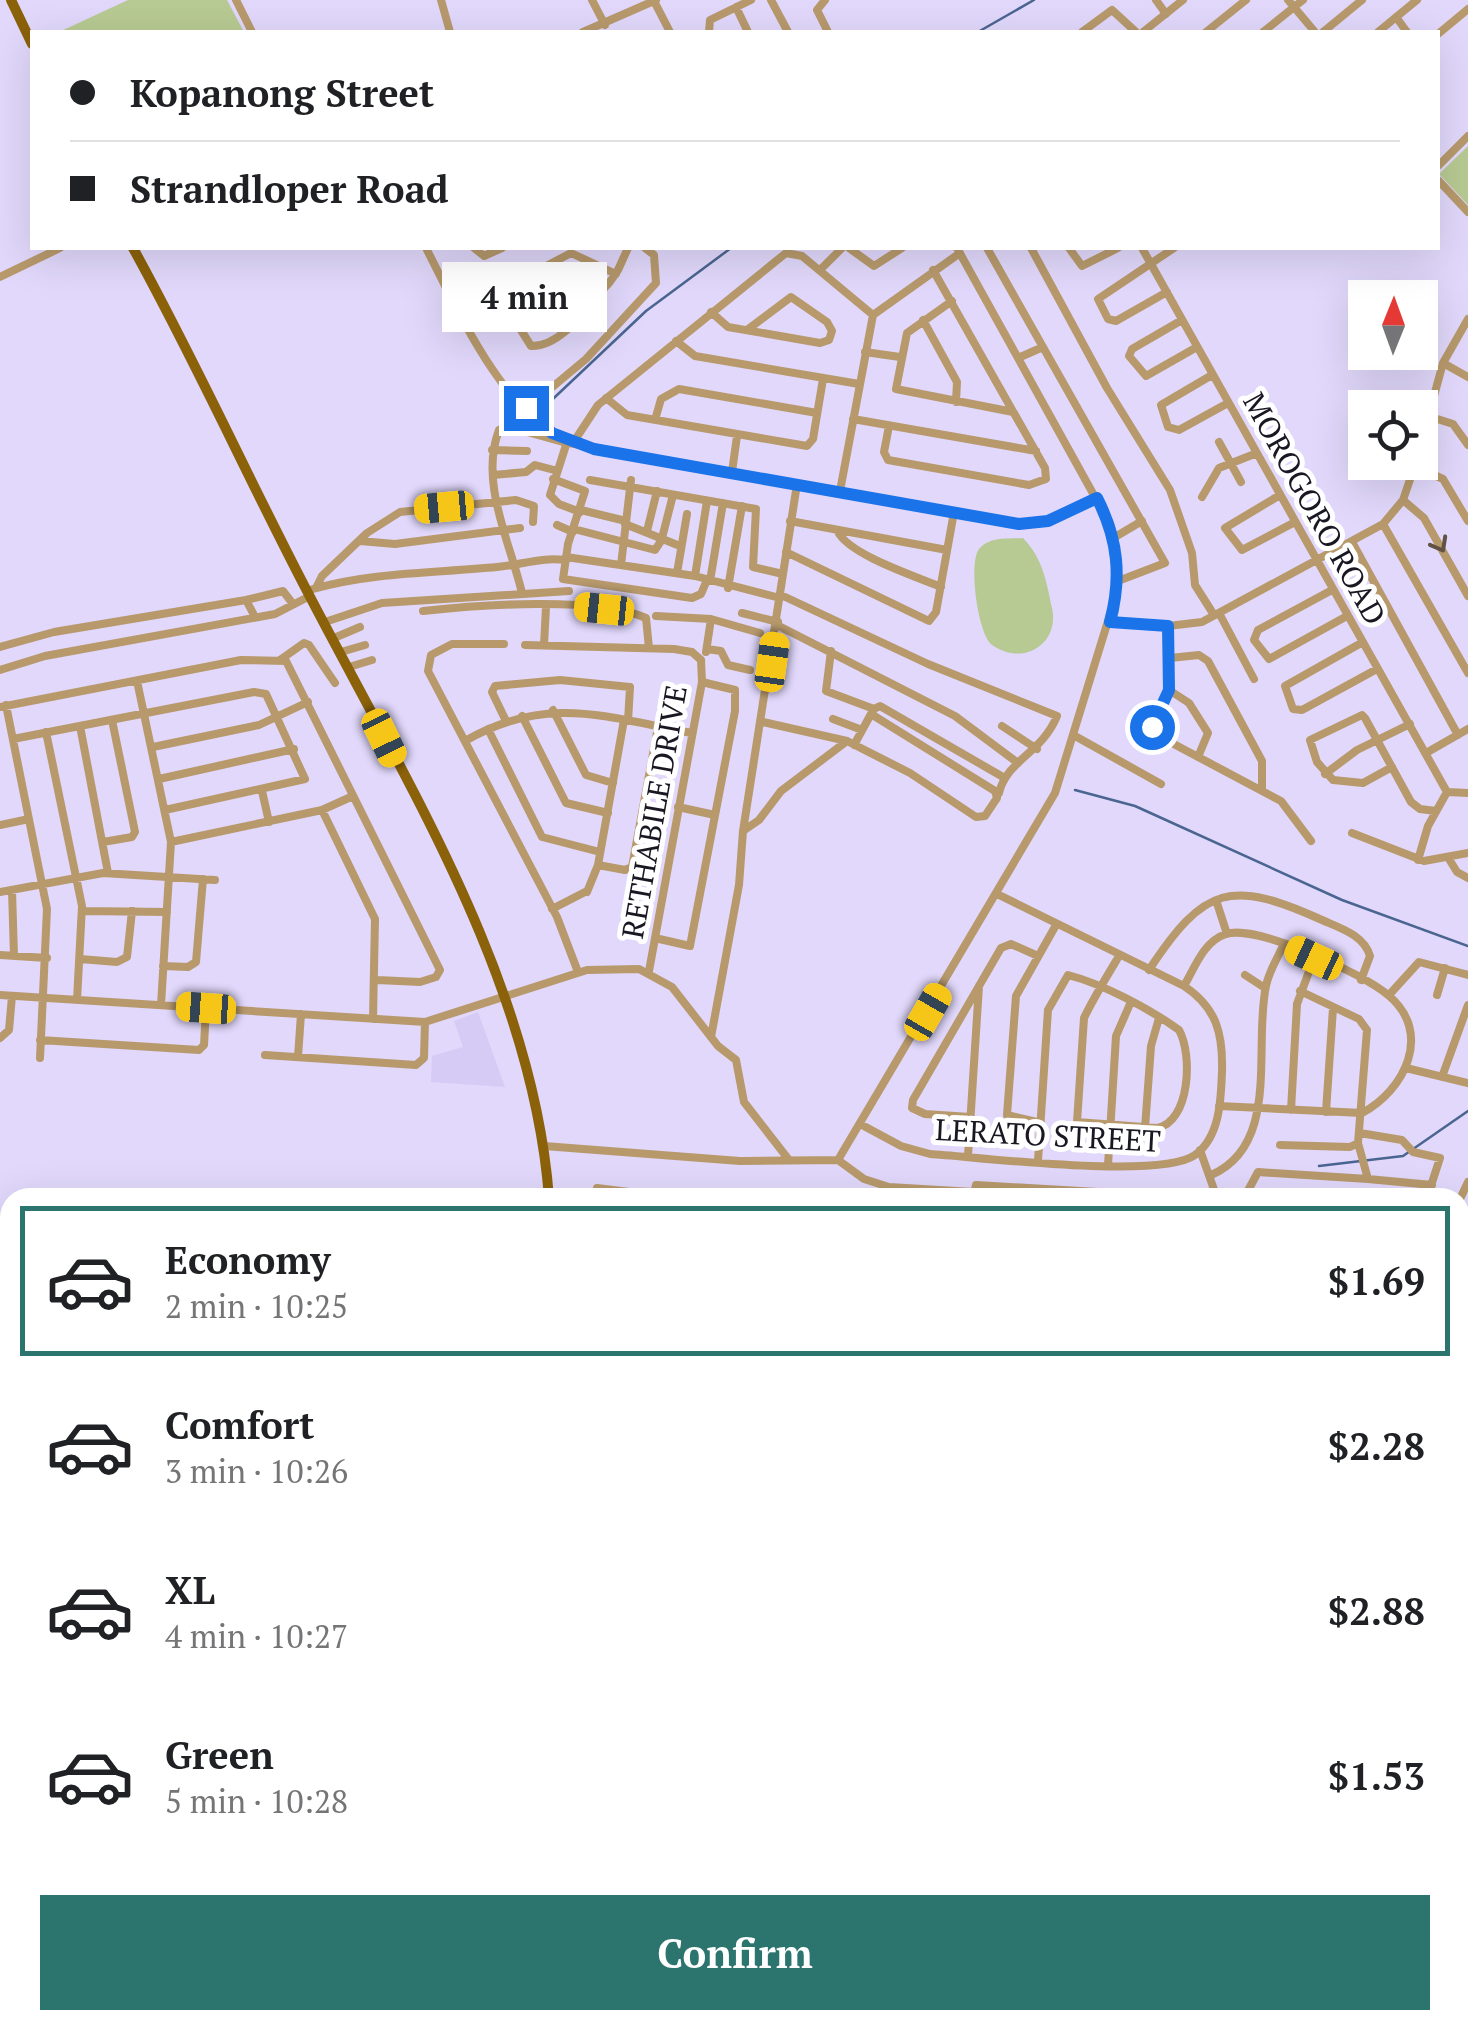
<!DOCTYPE html>
<html lang="en">
<head>
<meta charset="utf-8">
<style>
  :root { --surface:#fff; --page:#f6f6f6; --text:#202124; --muted:#757577; --line:#e0e0e0; --accent:#2c756f }
  body { margin:0; font-family:"PT Serif",serif; background:var(--page); color:var(--text); height:100vh; display:flex; flex-direction:column; font-size:38px; white-space:nowrap }
  * { box-sizing:border-box; margin:0 }
  p { font-size:32px; color:var(--muted) }
  .icon { flex:none; width:55px; height:55px; fill:none; stroke:currentColor; stroke-width:2; stroke-linecap:round; stroke-linejoin:round }
  .map { position:relative; flex:1; overflow:hidden }
  .panel { position:absolute; left:0px; top:1188px; width:1470px; height:842px; display:flex; flex-direction:column; background:var(--surface); border-radius:30px 30px 0 0; box-shadow:0 10px 40px #0002 }
  .panel>* { flex:none }
  .guide { position:absolute; left:30px; top:30px; width:1410px; height:220px; border-radius:0px; box-shadow:0 10px 40px #0002; display:grid; align-content:center; height:220px; padding:0 40px; background:var(--surface) }
  .needle { width:65px; rotate:1deg }
  .buttons { position:absolute; left:1348px; top:280px; display:grid; gap:20px }
  .buttons a { display:grid; place-items:center; width:90px; height:90px; border-radius:0px; background:var(--surface); box-shadow:0 10px 40px #0002; font-size:50px }
  .end { position:absolute; width:45px; height:45px; margin:-22px; border:12px solid #1a73e8; background:#fff; box-shadow:0 0 0 5px #fff }
  .from { border-radius:50% }
  .bubble { position:absolute; height:70px; border-radius:0px; background:var(--surface); box-shadow:0 10px 40px #0002; font-size:32px; font-weight:700; line-height:70px; text-align:center }
  .car { position:absolute; width:30px; height:60px; margin:-30px -15px; border-radius:12px; box-shadow:0 0 8px 2px #0007; background:linear-gradient(#f5c518 24%,#345 0 40%,#f5c518 0 76%,#345 0 86%,#f5c518 0) }
  .guide b { display:flex; align-items:center; gap:35px; height:95px; font-size:38px }
  .guide b+b { border-top:2px solid var(--line) }
  .guide i { width:25px; height:25px; background:var(--text) }
  ul { padding:18px 0 0; list-style:none }
  li { display:flex; align-items:center; gap:30px; height:150px; margin:0 20px 15px; padding:0 20px; border:5px solid transparent; border-radius:0px }
  li div { flex:1 }
  li b { display:block; font-size:38px }
  li em { font-style:normal; font-weight:700 }
  li.active { border-color:var(--accent) }
  li>.icon { width:90px; height:90px; stroke-width:1.5 }
  .primary-button { display:flex; gap:20px; margin-top:auto; padding:20px 40px }
  .primary-button a { flex:1; height:115px; border-radius:0px; background:var(--accent); color:#fff; font-size:40px; font-weight:700; line-height:115px; text-align:center }
  .map>svg:first-child { display:block }
</style>
</head>
<body>
<div class="map">
<svg width="1468" height="2028" viewBox="0 0 1468 2028">
  <rect width="100%" height="100%" fill="#e1d8fb"/>
  <path fill="#d6cbf5" d="M478 1012 505 1087 431 1082 432 1056 463 1047 454 1021Z
    M10 1941V2020H393L397 2028H0V1945Z"/>
  <path fill="#b8ca93" d="M128 0H227L244 32H59Z
    M1468 146V205L1439 174Z
    M1023 538C1043 559 1046 580 1052 608 1060 644 1023 667 992 645 978 635 968 563 979 549 990 536 1008 539 1023 538Z"/>
  <g fill="none" stroke-linecap="round" stroke-linejoin="round">
    <path stroke="#4a6590" stroke-width="2.5" d="M978 32 1034 0
      M537 414 646 311 731 248
      M513 420 530 419
      M1075 790 1135 806 1342 900 1468 946
      M1319 1166 1403 1156 1468 1111"/>
    <path stroke="#b7996c" stroke-width="8" d="M236 0 252 32
      M441 0 450 32
      M592 0 605 25
      M771 0 788 32
      M825 0 817 10 828 32
      M1156 0 1166 14
      M1288 0 1315 32
      M654 1 670 32
      M736 7 748 32
      M1396 17 1407 32
      M583 32 656 0
      M709 32 710 20 751 0
      M1082 32 1112 10 1136 32
      M1143 32 1183 0
      M1206 32 1246 0
      M1263 32 1303 0
      M1323 32 1362 0
      M1378 32 1417 0
      M1438 34 1468 9
      M1438 166 1468 136
      M1438 180 1468 212
      M426 248C458 310 502 412 569 443L1019 524 1048 521 1097 497
      M474 248 484 256 502 248
      M849 248 874 266 902 248
      M987 248 1165 563 1118 581
      M1031 248 1107 388 1170 490 1192 553 1195 585 1214 615
      M1069 248 1082 266 1118 248
      M1142 248 1447 792
      M820 270 842 248
      M616 274 571 253 497 292 531 346C563 347 588 305 609 283 612 279 615 275 618 270L628 248
      M0 277 60 248
      M1167 292 1116 321 1108 319 1098 299 1174 248
      M952 301 907 333 896 389 1013 412
      M546 304 572 292 590 303
      M711 312 728 327 820 343 829 340 832 331 827 322 791 297 747 330
      M923 320 957 382 956 402
      M1182 320 1132 349 1129 356 1146 376 1197 347
      M676 341 695 356 859 384
      M865 352 900 357
      M1018 358 1043 347
      M1443 363 1468 377
      M1212 375 1161 405 1168 427 1179 430 1228 403
      M606 398 627 415 807 446 813 439 823 379
      M526 409 586 359 656 283 654 255 645 248
      M1428 416 1453 424 1468 445
      M853 419 1036 451
      M655 420 661 399 679 389 817 413
      M889 426 884 452 888 460 1029 485 1046 479 1045 468 933 270
      M567 442 550 495 559 504 580 512
      M1219 442 1241 482
      M573 443 598 405 786 253 802 256 873 315
      M1420 447 1443 363 1468 319
      M492 450 527 451
      M1415 466 1443 479 1468 521
      M732 472 737 436
      M493 475 526 472 535 465 554 470
      M553 479 585 491 568 544 563 579 692 598 701 594 707 580
      M590 480 756 509 753 567 783 574
      M840 491 873 315 960 253
      M1280 495 1225 528 1242 550 1295 522
      M1202 497 1219 468 1257 453
      M1403 500 1424 518 1468 596
      M581 510 626 521
      M790 521 947 550
      M625 524 680 546
      M1383 524 1468 673
      M557 525 573 532
      M574 529 655 550 663 538
      M647 531 657 491
      M838 532C850 555 915 576 941 587
      M1115 537 1142 521
      M662 538 673 495
      M360 541 395 544 520 528
      M1352 542 1458 735
      M786 552 929 621 936 612 954 512
      M566 557 695 576 780 598
      M621 565 631 480
      M677 573 687 514
      M695 576 707 501
      M710 581 723 503
      M316 588 322 576 367 533 400 512 516 500 534 506 533 522
      M728 588 742 506
      M313 589C373 572 435 573 497 567 521 565 540 557 565 560
      M1332 590 1258 630 1254 640 1269 659 1347 616
      M522 593C510 542 479 482 499 430L506 426 563 442
      M781 595 928 664 1057 716C1042 753 1007 760 999 793
      M246 600 283 591 293 604
      M423 611C478 605 597 596 646 618L649 648
      M742 613 778 622
      M1219 613 1254 679
      M656 616 711 619 760 633
      M325 622 382 603 569 591
      M1110 622 1168 626 1202 622 1383 524 1403 500 1416 462
      M777 625 955 716 1018 763
      M1168 626 1169 690 1152 725 1153 733 1281 801 1311 841
      M334 638 360 627
      M1363 642 1285 686 1293 709 1302 710 1377 669
      M504 644H452L431 655 428 671 557 917 578 972
      M525 645 674 649 692 652 701 660
      M544 645 546 607
      M0 647 54 632 246 600 255 617
      M707 649 721 651 728 665 750 670
      M341 652 365 645
      M706 652 711 619
      M1170 658 1199 655 1208 661 1262 761V790
      M280 660 304 643 309 645 335 683
      M349 667 372 660
      M0 670 45 656 275 614 310 596
      M137 681 171 842 161 1005
      M1169 690 1189 703 1208 733 1198 757
      M6 705 47 909 40 1058
      M0 707 241 660 286 661 440 970 436 977 420 982 377 980
      M874 709 880 706 1003 777
      M553 710 586 775 613 783
      M522 716 566 803 608 813
      M833 719 862 730
      M506 721 492 692 495 686 560 680 630 687 628 721
      M763 722 847 741
      M80 726 108 873
      M1002 726 1037 749
      M488 729 542 837 600 852
      M46 732 82 906 77 1000
      M1075 736 1161 784
      M13 739 254 692 266 694 305 779 165 810
      M465 741C547 694 605 717 692 733
      M854 745 871 714
      M153 747 259 725 308 702
      M1426 753 1468 729
      M1392 767 1363 783 1333 780 1317 762 1310 740 1362 715 1365 718 1411 802 1420 809 1436 811
      M1325 774 1357 750 1410 724
      M159 779 294 749
      M262 791 269 822
      M1447 792 1468 793
      M678 807 715 815
      M322 810 375 919 373 1019
      M0 825 29 819
      M743 831 759 820 781 791 847 741 910 773 976 817 985 816 997 798 995 791 871 714 874 709 826 691 831 651
      M1352 833 1424 861 1468 853
      M103 842 132 837 135 832 112 720
      M171 842 322 810 353 796
      M1449 859 1457 872 1468 878
      M1418 860 1428 826 1447 792
      M598 865 625 870 632 867 658 727
      M12 890 14 956
      M0 892 103 873 215 880
      M587 892 598 865 624 720
      M1216 900 1227 934
      M552 909 585 892
      M83 911 167 912
      M655 938 690 946 735 711V690L702 682
      M0 955 47 958
      M80 959 117 962 127 957 132 911
      M163 966 188 967 196 962 203 879
      M1149 970C1205 885 1231 879 1322 920 1340 928 1364 935 1370 956L1361 980
      M649 971 702 682 701 660
      M1245 975 1265 988
      M1184 986C1195 967 1204 941 1226 934 1257 924 1364 974 1388 995 1434 1033 1404 1091 1362 1113L1219 1106
      M1300 991 1359 1019 1367 1030 1358 1143 1368 1179 1432 1185
      M0 995 425 1022 587 970 639 969 672 987 718 1046 736 1060 744 1102 789 1160
      M1389 995 1419 962 1468 975
      M1437 995 1445 968
      M711 1037 739 885 743 831 797 484
      M0 1038 9 1030 12 996
      M40 1040 199 1050 204 1045 206 1008
      M265 1055 416 1065 424 1058 425 1022
      M298 1057 301 1014
      M1406 1068 1468 1083
      M1442 1077 1468 1005
      M1291 1110 1297 1004 1314 958
      M1326 1112 1333 1008
      M970 1117 925 1114 912 1108 913 1100 1001 948 1011 944 1038 956
      M1041 1123 1007 1115 1016 996 1056 925
      M862 1125 901 1146 930 1154C980 1157 1160 1180 1195 1155 1220 1137 1221 1100 1222 1071 1223 1034 1217 1008 1184 986L997 894
      M1145 1128 1151 1046 1159 1018
      M1360 1133 1402 1140 1413 1152 1440 1158 1427 1198
      M1280 1145 1350 1147 1358 1143
      M544 1146 740 1161 838 1160 864 1179 889 1187 973 1192
      M1200 1150 1217 1198
      M968 1156 979 986
      M838 1160 1055 793 1116 595 1118 565 1111 526 957 248
      M1038 1161 1048 1010 1068 975C1103 984 1150 1009 1179 1030 1193 1055 1190 1122 1157 1128L1077 1122 1084 1018C1094 997 1107 976 1119 956
      M1108 1165 1116 1036 1130 1004
      M1211 1175C1281 1145 1253 1047 1266 986 1269 971 1278 957 1284 944
      M597 1188 677 1198
      M714 1198H728
      M973 1198 976 1185 1201 1198
      M1244 1198 1258 1172 1368 1179
      M1460 1199 1468 1182
      M1460 1251 1468 1233
      M1460 1262 1468 1265
      M1460 1348 1468 1328
      M1460 1356 1468 1359
      M1460 1392 1468 1395
      M1460 1428 1468 1431
      M0 1492 10 1488
      M0 1976 10 2001
      M262 2020 266 2028
      M391 2020 395 2028
      M749 2020V2028
      M978 2020 979 2028
      M1015 2020V2028
      M1170 2020 1190 2028
      M872 2028V2020
      M1113 2028 1116 2020
      M1158 2028 1161 2020"/>
    <path stroke="#8b6109" stroke-width="10" d="M11 0 32 44
      M133 248C195 360 248 478 307 591 405 780 533 982 549 1198
      M1460 1628 1468 1607
      M1460 1663 1468 1642
      M558 2020V2028
      M1305 2028 1308 2020
      M1318 2028 1321 2020"/>
  </g>
  <defs><path id="oneway-chevron" d="M-2-3.5L2.5 0L-2 3.5" fill="none" stroke-width="1.6" stroke-linecap="round" stroke-linejoin="round" transform="scale(2.5)"/></defs>
  <use stroke="#615244" href="#oneway-chevron" transform="translate(1440 545) rotate(61)"/>
  <g fill="none" stroke-linecap="round" stroke-linejoin="round">
    <path stroke="#1a73e8" stroke-width="12" d="M526 408 552 433 594 449 1019 524 1048 521 1097 498C1118 539 1122 577 1110 622L1168 626 1169 690 1152 727"/>
  </g>
  <g text-anchor="middle" stroke-width="10" stroke-linejoin="round" paint-order="stroke">
    <g font-size="30" fill="#1a1723" stroke="#fff">
      <text transform="translate(1314 509) rotate(61)" y="10">MOROGORO ROAD</text>
      <text transform="translate(655 812) rotate(-80)" y="10">RETHABILE DRIVE</text>
      <text transform="translate(1048 1136) rotate(3)" y="10">LERATO STREET</text>
    </g>
  </g>
</svg>
<div class="buttons">
<a><svg class="needle" viewBox="-14 -14 28 28"><path d="M0-13l5 13h-10z" fill="#e53935"/><path d="M0 13l5-13h-10z" fill="#757577"/></svg></a>
<a><svg class="icon" aria-label="locate" viewBox="0 0 24 24"><circle cx="12" cy="12" r="6"/><path d="M12 2v4M12 18v4M2 12h4M18 12h4"/></svg></a>
</div>
<i class="end from" style="left:1152px;top:727px"></i>
<i class="end" style="left:526px;top:408px"></i>
<div class="bubble" style="left:442px;top:262px;width:165px">4 min</div>
<i class="car" style="left:444px;top:507px;rotate:265deg"></i>
<i class="car" style="left:604px;top:609px;rotate:276deg"></i>
<i class="car" style="left:772px;top:662px;rotate:8deg"></i>
<i class="car" style="left:384px;top:738px;rotate:154deg"></i>
<i class="car" style="left:1314px;top:958px;rotate:295deg"></i>
<i class="car" style="left:206px;top:1008px;rotate:274deg"></i>
<i class="car" style="left:928px;top:1012px;rotate:30deg"></i>
<div class="guide">
<b><i class="from"></i>Kopanong Street</b>
<b><i></i>Strandloper Road</b>
</div>
<section class="panel">
<ul>
<li class="active"><svg class="icon" aria-label="car" viewBox="0 0 24 24"><path d="M5 17H2v-5l4-1 3-4h7l3 4 3 1v5h-3M9 17h6M6 11h13"/><circle cx="7" cy="17" r="2"/><circle cx="17" cy="17" r="2"/></svg><div><b>Economy</b><p>2 min · 10:25</p></div><em>$1.69</em></li>
<li><svg class="icon" aria-label="car" viewBox="0 0 24 24"><path d="M5 17H2v-5l4-1 3-4h7l3 4 3 1v5h-3M9 17h6M6 11h13"/><circle cx="7" cy="17" r="2"/><circle cx="17" cy="17" r="2"/></svg><div><b>Comfort</b><p>3 min · 10:26</p></div><em>$2.28</em></li>
<li><svg class="icon" aria-label="car" viewBox="0 0 24 24"><path d="M5 17H2v-5l4-1 3-4h7l3 4 3 1v5h-3M9 17h6M6 11h13"/><circle cx="7" cy="17" r="2"/><circle cx="17" cy="17" r="2"/></svg><div><b>XL</b><p>4 min · 10:27</p></div><em>$2.88</em></li>
<li><svg class="icon" aria-label="car" viewBox="0 0 24 24"><path d="M5 17H2v-5l4-1 3-4h7l3 4 3 1v5h-3M9 17h6M6 11h13"/><circle cx="7" cy="17" r="2"/><circle cx="17" cy="17" r="2"/></svg><div><b>Green</b><p>5 min · 10:28</p></div><em>$1.53</em></li>
</ul>
<div class="primary-button"><a>Confirm</a></div>
</section>
</div>
</body>
</html>
